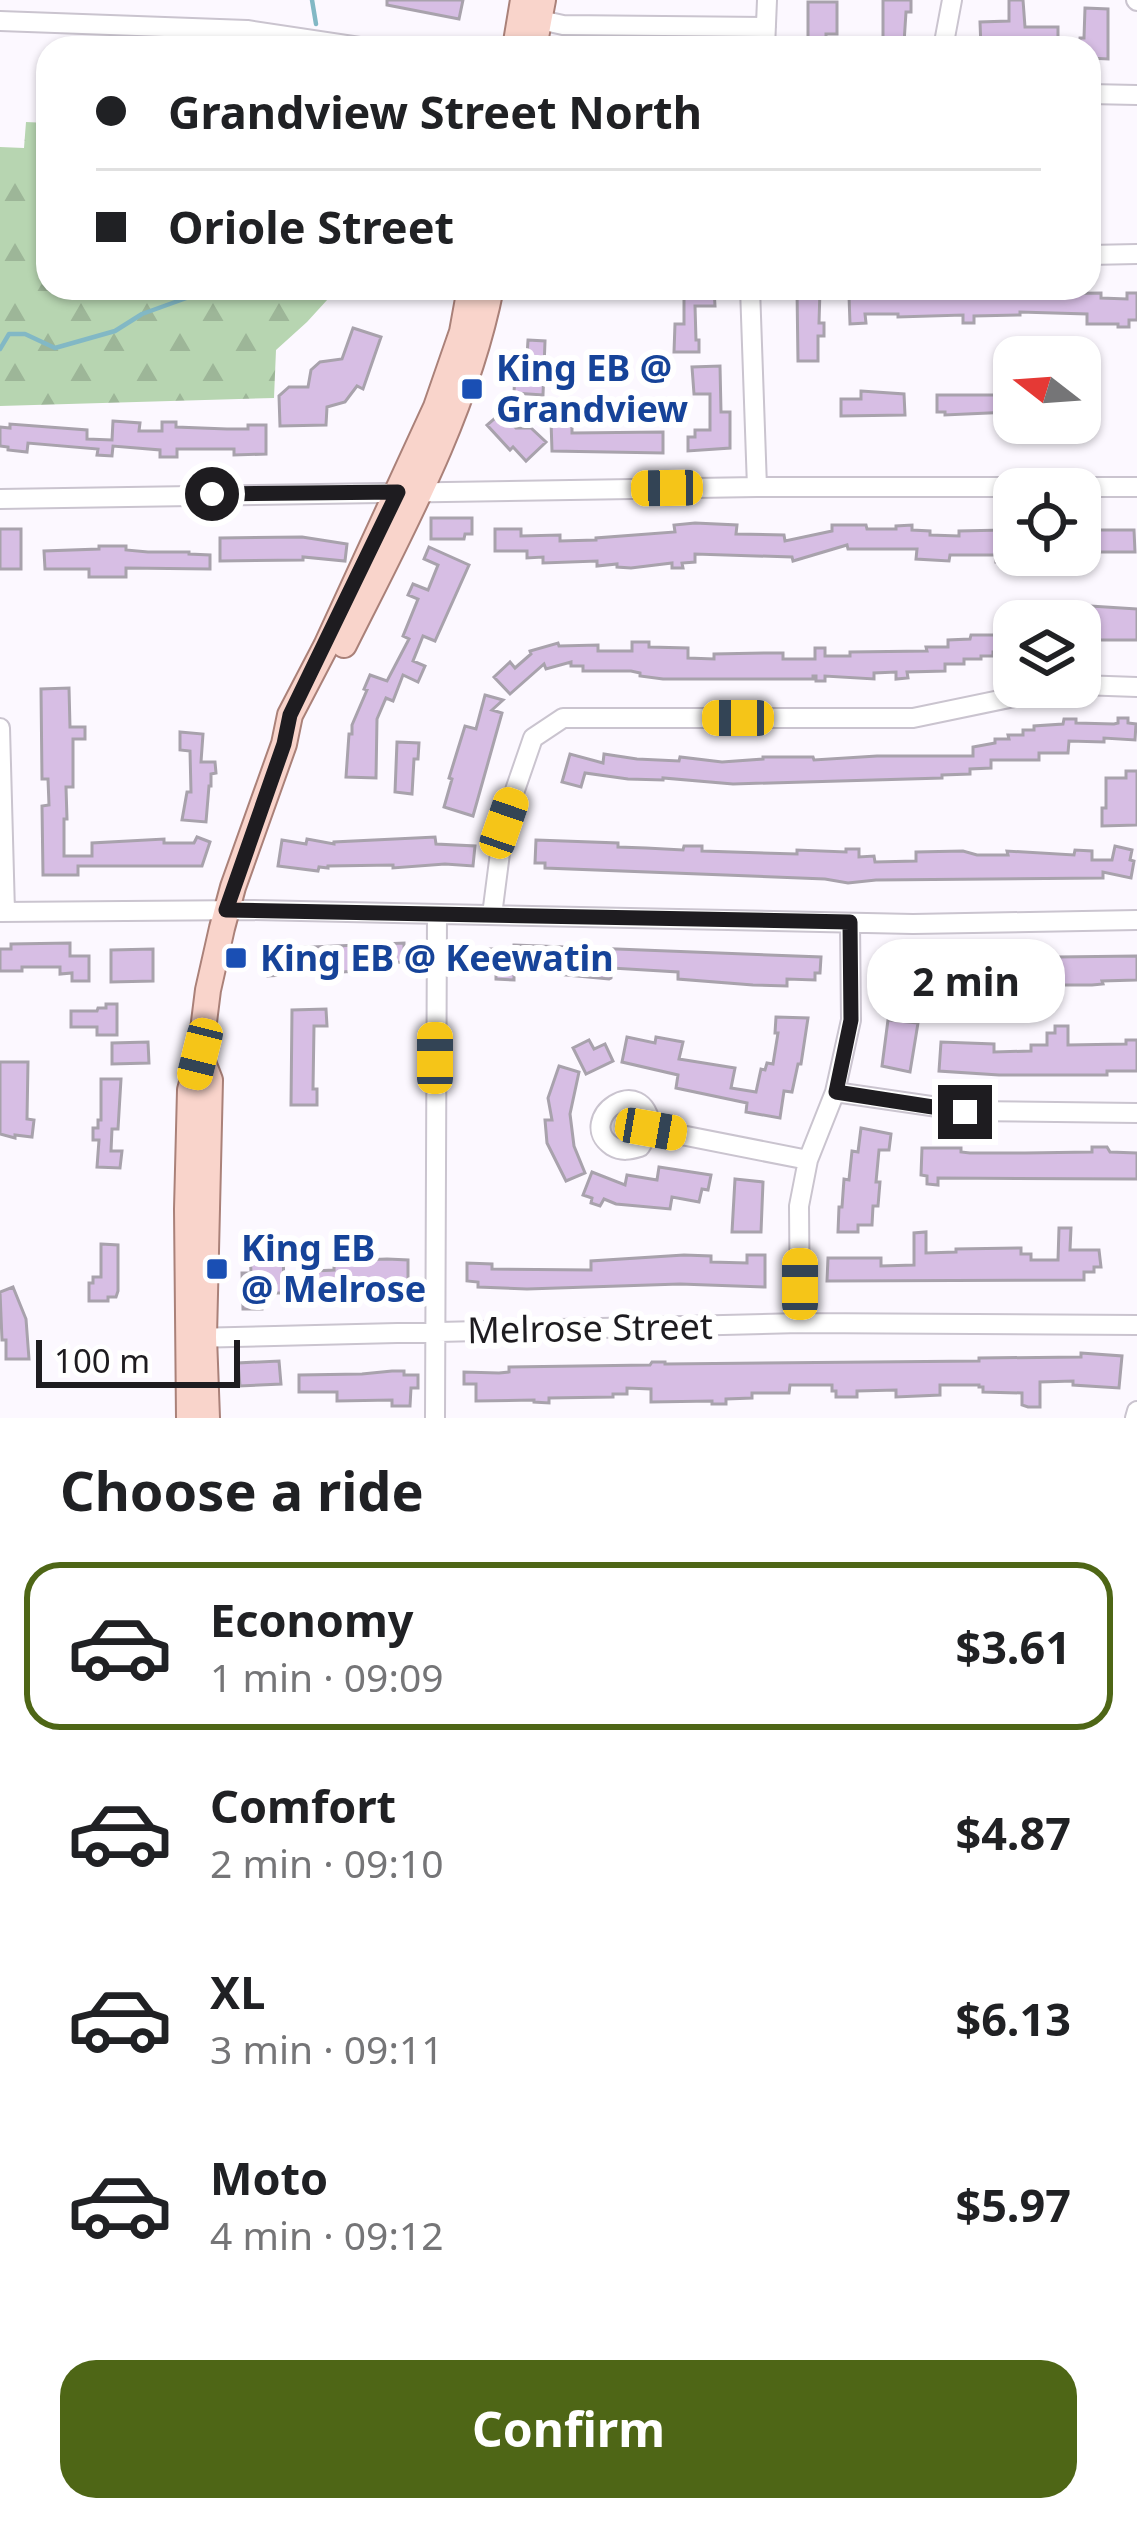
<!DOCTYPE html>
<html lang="en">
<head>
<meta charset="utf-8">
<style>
  :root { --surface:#fff; --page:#f2f2f2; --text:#202124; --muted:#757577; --line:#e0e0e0; --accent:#4e6616 }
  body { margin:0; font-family:"Noto Sans",sans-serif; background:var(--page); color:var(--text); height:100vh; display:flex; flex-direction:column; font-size:45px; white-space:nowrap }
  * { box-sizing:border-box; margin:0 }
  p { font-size:39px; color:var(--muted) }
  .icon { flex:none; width:66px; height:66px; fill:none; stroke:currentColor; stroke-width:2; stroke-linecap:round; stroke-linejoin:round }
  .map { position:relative; height:1418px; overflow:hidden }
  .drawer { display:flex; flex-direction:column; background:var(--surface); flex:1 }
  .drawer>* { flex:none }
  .guide { position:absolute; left:36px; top:36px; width:1065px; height:264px; border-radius:36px; box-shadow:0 3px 9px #0004; display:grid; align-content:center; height:264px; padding:0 60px; background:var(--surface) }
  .needle { width:78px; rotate:287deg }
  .tools { position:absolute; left:993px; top:336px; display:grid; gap:24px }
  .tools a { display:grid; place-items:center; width:108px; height:108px; border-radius:24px; background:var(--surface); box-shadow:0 3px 9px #0004; font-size:60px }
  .scale { position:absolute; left:36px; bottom:30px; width:204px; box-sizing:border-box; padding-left:12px; border:6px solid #1e1c20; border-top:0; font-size:33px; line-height:42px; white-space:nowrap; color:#1e1c20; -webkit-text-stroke:9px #fff; paint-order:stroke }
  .end { position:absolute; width:54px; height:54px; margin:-27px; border:15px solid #1e1c20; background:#fff; box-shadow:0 0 0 6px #fff }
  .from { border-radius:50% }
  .bubble { position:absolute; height:84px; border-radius:36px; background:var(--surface); box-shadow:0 3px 9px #0004; font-size:39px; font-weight:700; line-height:84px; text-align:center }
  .car { position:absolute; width:36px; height:72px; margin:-36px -18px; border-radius:15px; box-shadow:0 0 9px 3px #0007; background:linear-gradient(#f5c518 24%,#345 0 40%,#f5c518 0 76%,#345 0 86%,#f5c518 0) }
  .guide b { display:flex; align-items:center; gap:42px; height:114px; font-size:45px }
  .guide b+b { border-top:3px solid var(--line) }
  .guide i { width:30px; height:30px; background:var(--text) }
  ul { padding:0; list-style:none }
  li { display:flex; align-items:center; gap:36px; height:168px; margin:0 24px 18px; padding:0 36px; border:6px solid transparent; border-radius:36px }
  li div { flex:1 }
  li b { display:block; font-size:45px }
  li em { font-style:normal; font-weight:700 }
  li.selected { border-color:var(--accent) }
  li>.icon { width:108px; height:108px; stroke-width:1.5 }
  h2 { padding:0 60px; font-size:54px; line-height:144px }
  .cta { display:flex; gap:24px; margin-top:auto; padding:24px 60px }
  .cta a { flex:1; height:138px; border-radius:36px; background:var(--accent); color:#fff; font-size:48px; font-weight:700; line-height:138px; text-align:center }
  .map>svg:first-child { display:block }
</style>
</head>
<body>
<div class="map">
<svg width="1137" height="1418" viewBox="0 0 1137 1418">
  <defs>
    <pattern id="forest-firs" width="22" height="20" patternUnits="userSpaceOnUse" patternTransform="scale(3)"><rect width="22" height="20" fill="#b7d5b1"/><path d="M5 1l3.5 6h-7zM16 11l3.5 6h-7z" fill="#9db698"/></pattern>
  </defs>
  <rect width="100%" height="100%" fill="#fcf8ff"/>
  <path fill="url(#forest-firs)" d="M26 122 48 123V288H338L307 322 276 350 274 398 0 406V147L24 148Z"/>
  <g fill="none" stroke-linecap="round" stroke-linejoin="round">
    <path stroke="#82b8c5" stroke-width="4.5" d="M312 0 316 24
      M0 349 9 334H25L55 348 115 331 142 314 214 288"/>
  </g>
  <path fill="#d7bee4" stroke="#a8a2ac" stroke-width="3" d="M387 0H463L459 19 387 5Z
    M883 0H911V12H906L904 43H883Z
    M1009 0H1023L1025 27H1058V45L981 48 980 22 1009 21Z
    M808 2H837V34H826V48H805V38H808Z
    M1085 8 1108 9V59L1089 58V48H1079L1080 38H1084Z
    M714 288 715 306H695L696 340H699V352H674L675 324H684V289Z
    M797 290H820L819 323H824V336H818V361H798Z
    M1101 293V298L1127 299V293H1137V320H1129V327H1118V324H1087V314L1020 312V315L974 316V323H963V315L898 317V314H865L866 323 850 324 849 296Z
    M353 328 381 337 363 389 357 386 345 402 327 407 326 425 280 426 279 396 289 387H308L311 370 320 362 342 359Z
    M528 340 545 341 543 395 514 393 515 371 526 372Z
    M720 366 721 412H730V448L688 451V437H695V430H710V394H694L692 367Z
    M861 391 904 394 905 415 841 416V399H861Z
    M937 395H1014V407H1010V412L945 415V412H937Z
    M502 412 516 428H531L546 442 526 461 513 447 510 450 487 425Z
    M113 421 140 423 139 431H162V422H176V427L227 429H248V425H266V454L234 455V449H177V457H160V450L113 446 112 456 97 455 98 449 28 443 27 452 8 450V447L0 446V427L10 428V424L87 430V439L112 440Z
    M551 421H572V433L663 432V453L552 451Z
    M431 518H472V534H465L464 539H431Z
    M695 523 737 525 736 534 784 535 785 541 832 531V525H866L867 529H896V526L912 525V530L930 531V535L959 536V531L1003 530V535H1014V562H996V555H950L949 561 916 559 917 549H848L847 545 793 561 792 557 695 554V562L682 563 683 568H672V563L631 568 617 567V564L597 566V561L543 563V557L527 558V551H495V529H521V536L560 535V541L596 540V538L675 532 674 525Z
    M0 529H21V569H0Z
    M1080 530H1134L1135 552H1097V557H1080Z
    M302 537 347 544 345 561 303 557V560L220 561V538Z
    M99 546H126V550L148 552H189V554L210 555V569L126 568V577H89V569H45L44 551 99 549Z
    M429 547 469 565 435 641 423 636 413 661 425 666 418 682 403 675 393 701 386 698 377 719 376 778 346 777 349 734H352V725L367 690 364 689 370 675 387 681 409 639 403 636 418 599 408 595 413 584 428 590 438 565 424 559Z
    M1090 606 1137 609V640H1083V617L1090 618Z
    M998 626H1014V646H1009V652H993V656H981V659H964V664H945V671L907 672 908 678 896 679V672L874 673V679L825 676V681H816V676H813V679H663L640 676V673L631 671H583V666H571V662L546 669 544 664 510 694 494 677 510 662 515 668 531 654 530 651 558 643 559 646 598 645V651H632V642H649V647L688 648V658L714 659V654L764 653H783V659H815V648H825V656H850V652L927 651 926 647H948V640L970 639 971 635H999Z
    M69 688 70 727H85V739H73V787H66L67 819H64V856H92V843L164 839V843H194L197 837 210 842 202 866H78V875H43L42 806 49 805 48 779H42L41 689Z
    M485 695 503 700 492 710 502 713 473 816 444 807 452 779 449 778 465 726 476 729Z
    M1118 718H1128V723L1136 724 1135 740 1104 738V742L1069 741 1068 753H1039V760H991V768L970 769V774L942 775V778L733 784 663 778V780L628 779 585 773 581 787 562 782 570 754 603 763 604 754 637 759 679 761 680 757 722 762 763 759V757H813L814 760 877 756H973V747L995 743V739H1009L1008 735H1023V730H1034V726L1063 724 1064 719H1076V723L1114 724 1118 723Z
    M180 732 203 734 201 762H215L216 773 211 774V786H209L206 822 182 820 187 792H191L190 751 180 750Z
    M397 742 419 743 418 759H414L412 794 395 792Z
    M1126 771H1137V825L1102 826V808H1106V778H1126Z
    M435 837 436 844 475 846 473 866 445 864 393 868V865L328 866V868L319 867 318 871 278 866 282 840 306 844 307 839 334 844V842Z
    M536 840 618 843V847L646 848 683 850 684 846H702V851L797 854V850L846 852V849H859V857L874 856 875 862 916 861V852L963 851 977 855H1008L1007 851 1074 855 1075 850 1092 851V860H1112L1115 846 1132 850 1130 860 1134 861 1131 878 1103 872V878L876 880 848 883 825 879 545 868V863H535Z
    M70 943V956H89V981H72V973L60 974V967H22V971H0V949H11V944Z
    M404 943V962L377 963V970L268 976 266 949Z
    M514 945 821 957 820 973H815V980L787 979V986L753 985 678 979V972L612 968 611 978 609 979 565 975V967L538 966V972L514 971V980L496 979V970L466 969V949H497L514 947Z
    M153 949V981L111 982V950Z
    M1137 956V980L1102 981 1103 984 1092 985H1035V991H1024V985H986L975 987V991H940V982L905 983 906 986 887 987V971H877V959Z
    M106 1004H117V1035H97V1027H71V1011H97L98 1008H106Z
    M326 1009 327 1026H314L313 1089H317V1105H291L292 1010Z
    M776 1017 808 1018 801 1064H798L792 1092 784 1091 780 1118 746 1112 747 1103 676 1088 678 1075 622 1062 627 1037 655 1043 656 1037 683 1042 679 1059 735 1068 731 1088 756 1092 761 1069 765 1070 767 1063 773 1064 778 1033H775Z
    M888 1020 918 1023 910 1072 882 1066Z
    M1055 1026H1068V1045L1126 1044V1040H1137V1071H1107V1075H999L939 1071 941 1042 994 1044V1052L1031 1051V1045H1047V1033H1055Z
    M589 1040 594 1049 605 1044 613 1061 586 1074 573 1048Z
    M148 1042 149 1063 112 1064V1043Z
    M0 1062H28L27 1119 34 1120 32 1137 15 1135V1138L0 1134Z
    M559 1066 579 1072 570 1114 574 1146 585 1173 566 1181 547 1143 545 1120H552L548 1098Z
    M101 1079H121L118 1129H112L111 1151H122L120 1168 97 1167 99 1140H93V1128H98V1120H101Z
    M861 1128 891 1134 889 1150H879L876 1182H880L878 1206H873L872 1225H858V1232H838L839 1207H842L844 1179 849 1180 852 1151 858 1152Z
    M1092 1147H1107L1110 1152 1137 1153V1179L938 1178V1185L927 1184V1176L921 1175 922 1148H961V1152L970 1153H1025L1092 1152Z
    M659 1167 711 1175 708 1190 702 1189 699 1202 672 1197 670 1209 616 1204 604 1199 600 1206 591 1203 592 1198 583 1195 592 1172 625 1185 627 1175 657 1180Z
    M735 1179 763 1182 761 1232H732Z
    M1059 1228H1071L1070 1250H1099L1101 1267H1094V1272H1084V1280L827 1281 828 1258H881V1266L914 1265V1233L926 1232V1253L956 1252V1249L1021 1248V1254H1031V1260H1058Z
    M101 1244 118 1245V1291L116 1297H108V1301H89V1283H93V1277H101Z
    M283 1245 284 1293H262V1309H243L242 1273H251L250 1246Z
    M684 1255 711 1256V1262L747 1263V1255H765V1287L680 1284 527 1289 478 1287V1282L467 1281V1263L492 1264V1269L591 1270V1261Z
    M387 1259 408 1260V1290L305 1297 304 1280H316L315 1271 334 1270V1261Z
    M13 1287 26 1319 29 1359H6V1340H2L0 1292Z
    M1081 1353 1122 1356 1119 1388 1073 1385V1381L1040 1382V1407H1028L1022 1405V1393L983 1392V1387H979V1385H940V1395L896 1397V1390L857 1391V1397H836V1391H832V1385H790L789 1393H752V1398L726 1399V1404H712V1401L651 1402V1389L627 1388V1394H613V1397L549 1398V1403L534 1402V1400L476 1401V1384H464V1372L499 1373 509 1372V1367L650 1365 652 1362H665V1364L979 1361V1358L1081 1357Z
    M279 1361 281 1384 240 1386 238 1363Z
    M392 1371H404V1375H418V1388H411L410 1406H392V1400L337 1401V1392H299V1375L362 1374Z"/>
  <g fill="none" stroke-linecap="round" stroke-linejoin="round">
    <g stroke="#cac4cf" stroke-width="22">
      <path id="minor" d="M1136 0 1137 1
        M531 18 563 25 766 27
        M0 21 247 30 366 48
        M765 48 767 0
        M943 48 952 0
        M1089 94 1137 95
        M1089 255 1137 254
        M750 288 757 487
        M0 499 757 487H1137
        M1080 685 1137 687
        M0 728 5 912
        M0 912 250 910 913 924 1137 920
        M492 915 504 822 533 738 563 718H913L1062 687
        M835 1092 965 1111 1137 1113
        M651 1129C645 1067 573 1120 612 1146 622 1152 630 1150 640 1147L651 1129 808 1160
        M800 1323 799 1206 808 1160 835 1092 851 1020 850 923
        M192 1338 800 1323 1137 1325
        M435 1418 437 914
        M1135 1418 1137 1411"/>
    </g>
    <g stroke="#aa8179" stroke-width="28">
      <path id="major" d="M515 48 523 0
        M534 48 543 0
        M344 645C401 531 466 414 491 288
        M201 1057 210 1080 204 1337 207 1418
        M189 1418 187 1209 190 1090 200 1054 208 990 222 928 233 887 284 744 290 715 326 646 436 407 462 332 470 288"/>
    </g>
    <use href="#minor" stroke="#fff" stroke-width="18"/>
    <use href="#major" stroke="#f9d4cb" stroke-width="24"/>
  </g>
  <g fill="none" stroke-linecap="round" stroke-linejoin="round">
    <path stroke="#1e1c20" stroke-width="15" d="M212 494 398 492 290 715 284 744 226 910 850 922 851 1020 836 1092 965 1112"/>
  </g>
  <g fill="#1a4fb4" stroke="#fff" stroke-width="4.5">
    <rect x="460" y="377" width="24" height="24" rx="6"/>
    <rect x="224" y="946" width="24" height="24" rx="6"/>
    <rect x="205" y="1257" width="24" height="24" rx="6"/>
  </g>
  <g text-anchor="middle" stroke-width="12" stroke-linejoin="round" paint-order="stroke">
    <g font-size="36" font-weight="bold" fill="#164399" stroke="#fff" text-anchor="start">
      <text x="496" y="381">King EB @<tspan x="496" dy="41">Grandview</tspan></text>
      <text x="260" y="971">King EB @ Keewatin</text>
      <text x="241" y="1261">King EB<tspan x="241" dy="41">@ Melrose</tspan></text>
    </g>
    <g font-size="36" fill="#1e1c20" stroke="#fff">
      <text transform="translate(590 1328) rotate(-1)" y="13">Melrose Street</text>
    </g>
  </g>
</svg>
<div class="tools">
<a><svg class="needle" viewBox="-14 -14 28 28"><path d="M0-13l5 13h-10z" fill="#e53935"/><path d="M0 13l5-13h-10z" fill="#757577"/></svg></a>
<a><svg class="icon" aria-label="locate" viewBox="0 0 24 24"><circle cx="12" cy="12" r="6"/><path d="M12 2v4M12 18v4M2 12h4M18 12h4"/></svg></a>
<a><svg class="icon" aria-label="layers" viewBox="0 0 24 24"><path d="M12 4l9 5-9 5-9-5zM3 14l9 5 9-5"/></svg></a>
</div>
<div class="scale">100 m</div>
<i class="end from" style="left:212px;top:494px"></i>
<i class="end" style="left:965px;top:1112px"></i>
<div class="bubble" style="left:867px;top:939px;width:198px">2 min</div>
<i class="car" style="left:667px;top:488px;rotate:269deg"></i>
<i class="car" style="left:738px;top:718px;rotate:270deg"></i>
<i class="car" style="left:504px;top:823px;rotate:19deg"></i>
<i class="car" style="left:200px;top:1054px;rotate:194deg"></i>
<i class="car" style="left:435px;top:1058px;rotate:0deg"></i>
<i class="car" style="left:651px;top:1129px;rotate:100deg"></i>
<i class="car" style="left:800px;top:1284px;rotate:0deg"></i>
<div class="guide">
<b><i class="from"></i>Grandview Street North</b>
<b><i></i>Oriole Street</b>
</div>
</div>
<section class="drawer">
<h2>Choose a ride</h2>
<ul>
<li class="selected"><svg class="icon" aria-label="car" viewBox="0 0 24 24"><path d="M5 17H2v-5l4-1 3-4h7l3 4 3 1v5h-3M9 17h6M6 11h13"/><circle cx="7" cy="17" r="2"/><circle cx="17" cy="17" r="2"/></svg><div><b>Economy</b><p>1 min · 09:09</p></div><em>$3.61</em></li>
<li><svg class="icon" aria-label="car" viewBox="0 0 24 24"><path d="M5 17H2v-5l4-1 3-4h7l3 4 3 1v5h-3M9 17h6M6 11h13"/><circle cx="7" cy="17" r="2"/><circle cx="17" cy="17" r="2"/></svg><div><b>Comfort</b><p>2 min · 09:10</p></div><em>$4.87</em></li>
<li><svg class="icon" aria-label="car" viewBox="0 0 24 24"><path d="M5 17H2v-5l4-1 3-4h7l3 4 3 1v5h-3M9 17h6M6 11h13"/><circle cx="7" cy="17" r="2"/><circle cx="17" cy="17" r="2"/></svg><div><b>XL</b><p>3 min · 09:11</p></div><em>$6.13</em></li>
<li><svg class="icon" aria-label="car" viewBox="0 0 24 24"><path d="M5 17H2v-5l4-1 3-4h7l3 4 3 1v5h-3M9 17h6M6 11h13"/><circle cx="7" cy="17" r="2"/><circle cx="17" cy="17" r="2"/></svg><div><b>Moto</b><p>4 min · 09:12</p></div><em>$5.97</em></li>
</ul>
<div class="cta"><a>Confirm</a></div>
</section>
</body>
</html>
